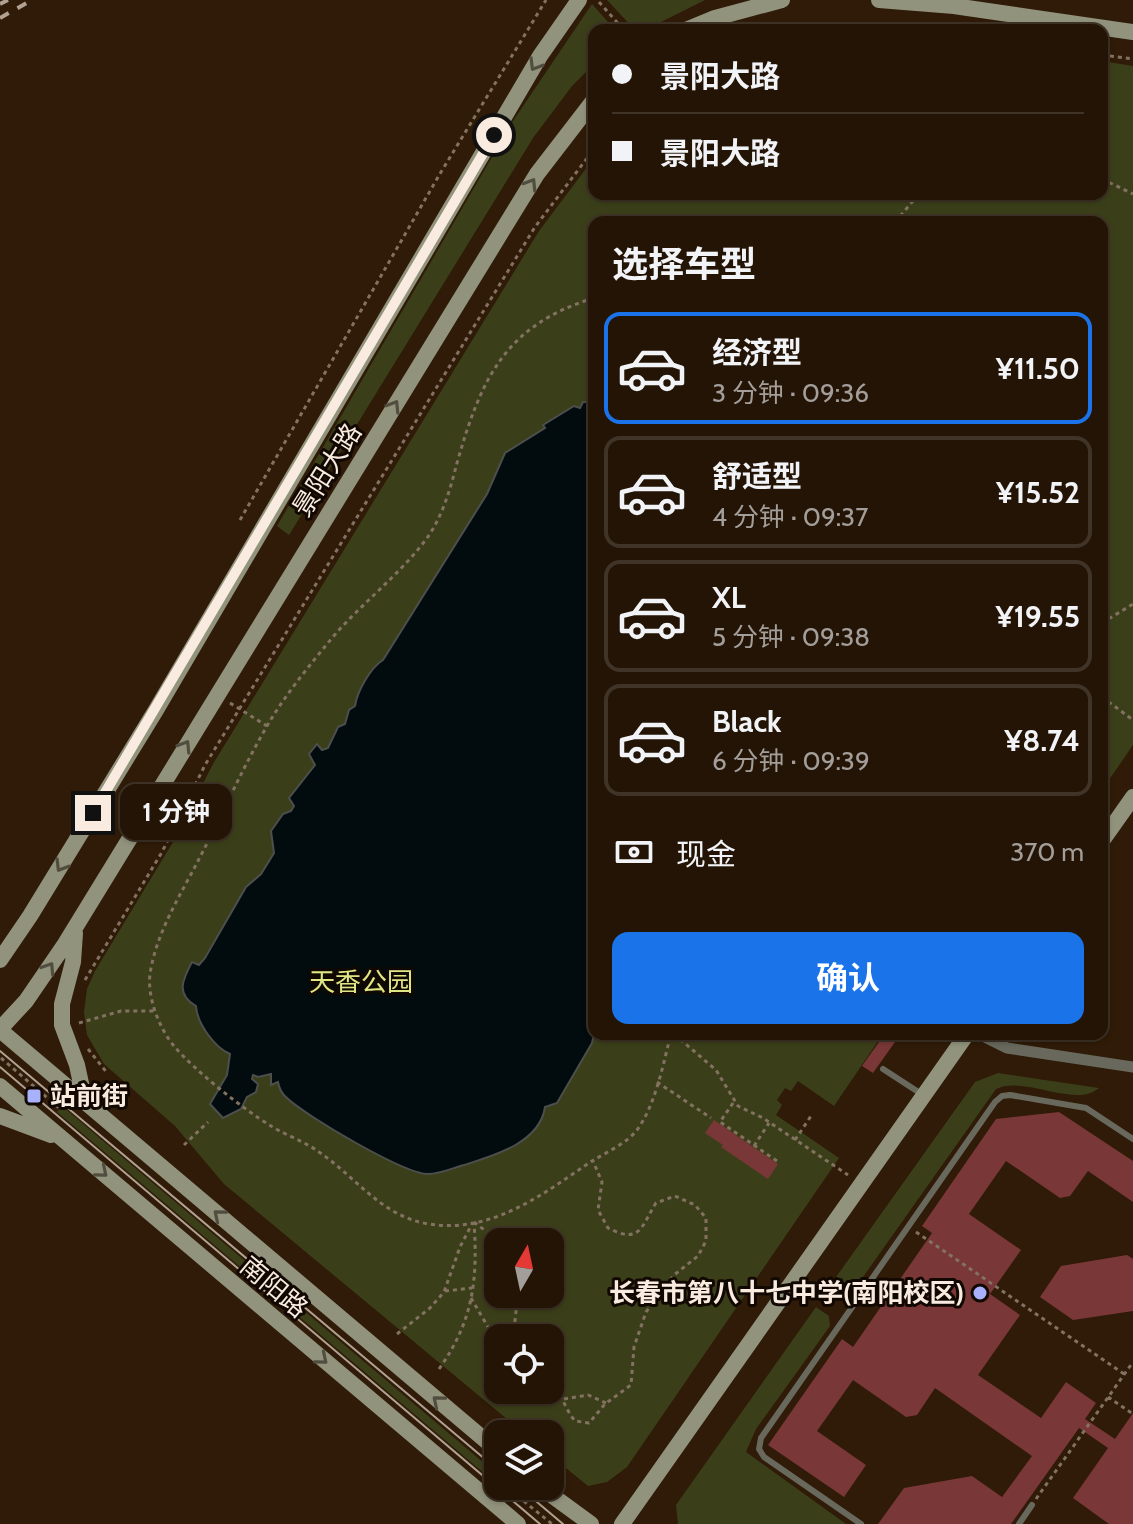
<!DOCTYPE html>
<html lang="zh">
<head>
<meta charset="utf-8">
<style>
  :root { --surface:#231405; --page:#2f2113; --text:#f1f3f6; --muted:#a39e9a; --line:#403327; --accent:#1a73e8 }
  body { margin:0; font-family:Cabin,"Noto Sans SC",sans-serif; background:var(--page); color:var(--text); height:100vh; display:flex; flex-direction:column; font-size:30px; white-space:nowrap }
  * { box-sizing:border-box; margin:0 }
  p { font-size:26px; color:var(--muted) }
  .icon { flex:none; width:44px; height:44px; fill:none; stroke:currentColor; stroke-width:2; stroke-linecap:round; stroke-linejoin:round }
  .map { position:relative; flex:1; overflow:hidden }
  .drawer { position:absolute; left:588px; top:216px; width:520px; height:824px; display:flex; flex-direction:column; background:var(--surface); border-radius:16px; box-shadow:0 2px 6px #0004,0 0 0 2px var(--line) }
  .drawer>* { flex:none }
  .hud { position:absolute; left:588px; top:24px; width:520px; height:176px; border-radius:16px; box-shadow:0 2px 6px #0004,0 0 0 2px var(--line); display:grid; align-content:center; height:176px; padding:0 24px; background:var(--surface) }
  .needle { width:52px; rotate:9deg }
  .buttons { position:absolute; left:484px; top:1228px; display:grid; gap:16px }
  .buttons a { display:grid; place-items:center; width:80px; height:80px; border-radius:16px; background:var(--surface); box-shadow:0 2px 6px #0004,0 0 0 2px var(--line); font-size:40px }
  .end { position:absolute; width:36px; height:36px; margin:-18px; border:10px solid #f9ebdf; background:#111; box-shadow:0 0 0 4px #111 }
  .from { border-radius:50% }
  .bubble { position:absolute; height:56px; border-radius:16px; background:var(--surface); box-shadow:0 2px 6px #0004,0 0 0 2px var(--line); font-size:26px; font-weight:700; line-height:56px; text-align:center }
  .hud b { display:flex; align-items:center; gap:28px; height:76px; font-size:30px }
  .hud b+b { border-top:2px solid var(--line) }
  .hud i { width:20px; height:20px; background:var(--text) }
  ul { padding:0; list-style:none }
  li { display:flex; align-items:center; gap:24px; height:112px; margin:0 16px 12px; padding:0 8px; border:4px solid var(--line); border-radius:16px }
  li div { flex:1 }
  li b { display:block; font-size:30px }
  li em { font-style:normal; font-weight:700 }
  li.on { border-color:var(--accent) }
  li>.icon { width:72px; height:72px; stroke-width:1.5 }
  h2 { padding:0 24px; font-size:36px; line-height:96px }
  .pay { display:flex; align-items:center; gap:20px; height:88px; padding:0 24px; font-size:30px }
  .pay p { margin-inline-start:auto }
  .primary-button { display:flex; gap:16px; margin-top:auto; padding:16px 24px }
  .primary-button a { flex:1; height:92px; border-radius:16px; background:var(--accent); color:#fff; font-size:32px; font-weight:700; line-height:92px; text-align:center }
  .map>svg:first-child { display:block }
</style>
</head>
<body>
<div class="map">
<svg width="1133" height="1524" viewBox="0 0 1133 1524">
  <rect width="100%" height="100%" fill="#2f1b07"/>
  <path fill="#3b3f19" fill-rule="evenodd" d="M607 0H705L645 30H635Z
    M592 4 615 30H594V64L572 86 533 138 289 535 277 526 513 121Z
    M1102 61 1133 66V745L1102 790V222H594V1034H883L834 1106 798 1081 791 1091 785 1088 777 1100 782 1105 776 1115 839 1158 627 1467 607 1482 588 1486 550 1455V1434H525L224 1184 175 1126 104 1064 87 1035 84 1012 87 989 95 971 173 842 213 764 539 231 594 158V194H1102ZM498 1242H550V1294H498ZM498 1338H550V1390H498Z
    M998 1073 1099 1088C1075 1109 1024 1075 996 1089L851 1294 846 1297 829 1287 975 1082Z
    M62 1106 498 1475V1485L57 1112Z
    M816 1307 829 1316 830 1326 756 1429 746 1452 846 1524H678L676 1505Z"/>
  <path fill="#020c0e" stroke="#4c4f4d" stroke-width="2" d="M583 402H594V1034L592 1043 557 1103 545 1107C540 1143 493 1156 464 1165 453 1168 440 1174 428 1174 404 1174 306 1116 287 1098 282 1094 279 1088 278 1082L271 1085V1074L258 1077 253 1075 252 1079 258 1084 256 1092 247 1097 241 1109 223 1118 210 1104 227 1075 230 1054C214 1047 197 1023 196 1006 175 994 183 979 192 962L199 965 205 958 246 887 261 874 274 853 271 831 283 814 291 811 294 806 289 798 315 765 309 754 317 744 322 750 328 748 338 727 345 724 349 710 355 706C357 692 370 668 383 660L487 494 505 453 545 428 543 425 574 406 580 408Z"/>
  <path fill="#7a3737" d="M884 1035 895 1042 873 1073 862 1066Z
    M1059 1112 1133 1161V1202L1088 1171 1070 1196 1060 1198 1006 1161 969 1214 1021 1250 990 1294 1020 1315 978 1375 1041 1418 1066 1382 1096 1403 1085 1419 1115 1439 1133 1413V1524H1109L1073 1498 1108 1448 1079 1428 1011 1524H878L904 1488 972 1476 1002 1497 1032 1456 935 1388 917 1415 906 1417 853 1380 817 1431 866 1465 844 1497 768 1445 842 1339 853 1347 932 1233 922 1226 996 1119Z
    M714 1120 778 1164 768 1179 721 1147 723 1145 705 1133Z
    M1127 1255 1133 1259V1311L1073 1320 1040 1297 1061 1266Z"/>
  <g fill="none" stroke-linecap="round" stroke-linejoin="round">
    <path stroke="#837261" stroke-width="3" stroke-dasharray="4 4" stroke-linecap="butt" d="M599 2 624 30
      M789 30H879
      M1102 55 1133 59
      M1102 179 1133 194
      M895 222 919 194
      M594 298C505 325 481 379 457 463 450 490 442 519 424 542 397 577 361 604 332 638 309 666 285 695 267 726 242 769 222 815 199 859 181 894 156 933 150 974 147 997 159 1028 174 1046 195 1071 243 1109 271 1126 287 1136 304 1141 319 1152 356 1177 382 1217 429 1224 492 1234 543 1194 592 1161 607 1152 627 1143 637 1130 656 1104 663 1064 671 1034
      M240 520 441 172 546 0
      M1102 623 1133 604
      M1102 697 1133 720
      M230 703 267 726
      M85 980 162 852 205 765 535 227 594 149
      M79 1023 121 1011H156
      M674 1034 716 1070 738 1106 763 1118 848 1175
      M88 1049 108 1074
      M1 1058 59 1108
      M657 1082 711 1118
      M733 1103 720 1122 780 1163
      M795 1140 811 1116
      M184 1145 208 1122
      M754 1146 769 1123
      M474 1222 500 1242
      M916 1232 1124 1374
      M445 1291 472 1288
      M471 1298 498 1344
      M397 1334 430 1308 444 1292 460 1247 473 1222
      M513 1338 518 1294
      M439 1369C473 1321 478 1281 474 1222
      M550 1383C563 1394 564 1408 575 1421L589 1423 605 1404 631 1385 634 1347 646 1312 674 1275 698 1256 706 1241V1218L695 1205 675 1196 656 1203C641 1226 641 1245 608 1228L598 1210 602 1182 593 1161
      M1108 1397 1133 1414
      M564 1399 588 1395 606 1403
      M505 1486 552 1524
      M1036 1499 1133 1362"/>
    <path stroke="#68695c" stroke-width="6" d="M883 1069 923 1095
      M861 1524 764 1457 759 1449 761 1438 995 1102 1002 1096 1010 1095 1086 1108 1133 1139
      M1019 1524 1032 1505"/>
    <path stroke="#68695c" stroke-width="11" d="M979 1034 1007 1048 1133 1067"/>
    <path stroke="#91937d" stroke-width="16" d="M879 0 954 6 1133 32
      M686 30 715 18 782 0
      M1102 841 1133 797
      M75 933 73 962 62 1004V1025L77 1065 85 1102
      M0 960 30 916 156 710 540 56 579 0
      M0 1029 26 1001 65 944 537 174 594 100
      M0 1030 498 1451
      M0 1086 518 1524
      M0 1116 51 1135
      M539 1486 591 1524
      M622 1524 967 1034"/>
    <path stroke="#b1a192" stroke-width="2" d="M0 1051 498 1470
      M0 1067 540 1524
      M518 1486 563 1524"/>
    <path stroke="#b1a192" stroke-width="4" stroke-dasharray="10 10" stroke-linecap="butt" d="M0 4 8 0
      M0 18 32 0"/>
  </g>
  <defs><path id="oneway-chevron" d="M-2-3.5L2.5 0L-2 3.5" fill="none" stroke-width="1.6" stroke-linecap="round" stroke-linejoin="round" transform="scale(2)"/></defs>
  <g stroke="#514e40">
    <use href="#oneway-chevron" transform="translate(535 65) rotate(121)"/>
    <use href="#oneway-chevron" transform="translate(531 184) rotate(-58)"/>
    <use href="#oneway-chevron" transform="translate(394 406) rotate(-58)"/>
    <use href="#oneway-chevron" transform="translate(185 746) rotate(-58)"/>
    <use href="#oneway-chevron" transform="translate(61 866) rotate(121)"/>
    <use href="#oneway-chevron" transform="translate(49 968) rotate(-57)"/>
    <use href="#oneway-chevron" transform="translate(102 1172) rotate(40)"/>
    <use href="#oneway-chevron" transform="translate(219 1215) rotate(-140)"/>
    <use href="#oneway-chevron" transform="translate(322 1359) rotate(40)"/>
    <use href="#oneway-chevron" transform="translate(438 1401) rotate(-140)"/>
  </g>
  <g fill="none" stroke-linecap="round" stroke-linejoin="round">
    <path stroke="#f9ebdf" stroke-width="10" d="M93 813 494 135"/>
  </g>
  <g fill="#a9b0fc" stroke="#110802" stroke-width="3">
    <rect x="26" y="1088" width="16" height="16" rx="4"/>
    <circle cx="980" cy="1293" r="8"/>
  </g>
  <g text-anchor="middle" stroke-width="6" stroke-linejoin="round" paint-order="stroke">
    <g font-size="26" fill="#f9ebdf" stroke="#110802">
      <text transform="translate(327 470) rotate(-58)" y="9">景阳大路</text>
      <text transform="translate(274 1287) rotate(40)" y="9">南阳路</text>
    </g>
    <g font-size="26" fill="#dde784" stroke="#110802">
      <text x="361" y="991">天香公园</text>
    </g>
    <g font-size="26" font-weight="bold" fill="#f9ebdf" stroke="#110802" text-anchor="start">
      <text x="50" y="1105">站前街</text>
      <text x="964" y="1302" text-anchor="end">长春市第八十七中学(南阳校区)</text>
    </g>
  </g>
</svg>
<div class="buttons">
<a><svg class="needle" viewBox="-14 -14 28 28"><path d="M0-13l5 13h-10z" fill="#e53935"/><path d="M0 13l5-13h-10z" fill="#a39e9a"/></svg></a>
<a><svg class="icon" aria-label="locate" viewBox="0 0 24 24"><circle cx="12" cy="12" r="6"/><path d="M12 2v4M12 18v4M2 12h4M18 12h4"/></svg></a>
<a><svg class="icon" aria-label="layers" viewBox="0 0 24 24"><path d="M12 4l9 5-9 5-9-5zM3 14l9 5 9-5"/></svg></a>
</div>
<i class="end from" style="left:494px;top:135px"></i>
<i class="end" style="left:93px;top:813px"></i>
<div class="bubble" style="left:120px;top:784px;width:112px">1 分钟</div>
<div class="hud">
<b><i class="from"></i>景阳大路</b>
<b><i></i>景阳大路</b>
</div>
<section class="drawer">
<h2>选择车型</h2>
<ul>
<li class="on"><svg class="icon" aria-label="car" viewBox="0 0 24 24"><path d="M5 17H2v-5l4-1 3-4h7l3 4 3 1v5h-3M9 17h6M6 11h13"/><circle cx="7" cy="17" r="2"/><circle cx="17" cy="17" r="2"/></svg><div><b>经济型</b><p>3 分钟 · 09:36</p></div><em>¥11.50</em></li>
<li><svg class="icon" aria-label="car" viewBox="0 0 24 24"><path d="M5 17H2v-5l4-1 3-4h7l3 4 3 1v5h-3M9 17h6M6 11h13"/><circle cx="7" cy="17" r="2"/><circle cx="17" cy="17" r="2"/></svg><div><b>舒适型</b><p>4 分钟 · 09:37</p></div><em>¥15.52</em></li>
<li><svg class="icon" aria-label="car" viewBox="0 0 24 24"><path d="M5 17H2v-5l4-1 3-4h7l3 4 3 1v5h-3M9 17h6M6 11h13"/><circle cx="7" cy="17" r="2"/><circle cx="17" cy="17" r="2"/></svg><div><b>XL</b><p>5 分钟 · 09:38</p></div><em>¥19.55</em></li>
<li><svg class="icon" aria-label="car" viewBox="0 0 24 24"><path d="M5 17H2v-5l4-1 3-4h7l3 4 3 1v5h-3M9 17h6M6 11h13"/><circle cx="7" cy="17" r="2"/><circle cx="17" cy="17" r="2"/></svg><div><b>Black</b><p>6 分钟 · 09:39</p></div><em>¥8.74</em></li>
</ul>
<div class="pay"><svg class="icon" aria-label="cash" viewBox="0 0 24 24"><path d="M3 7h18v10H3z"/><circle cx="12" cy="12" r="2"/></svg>现金<p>370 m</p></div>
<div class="primary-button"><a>确认</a></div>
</section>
</div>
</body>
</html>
